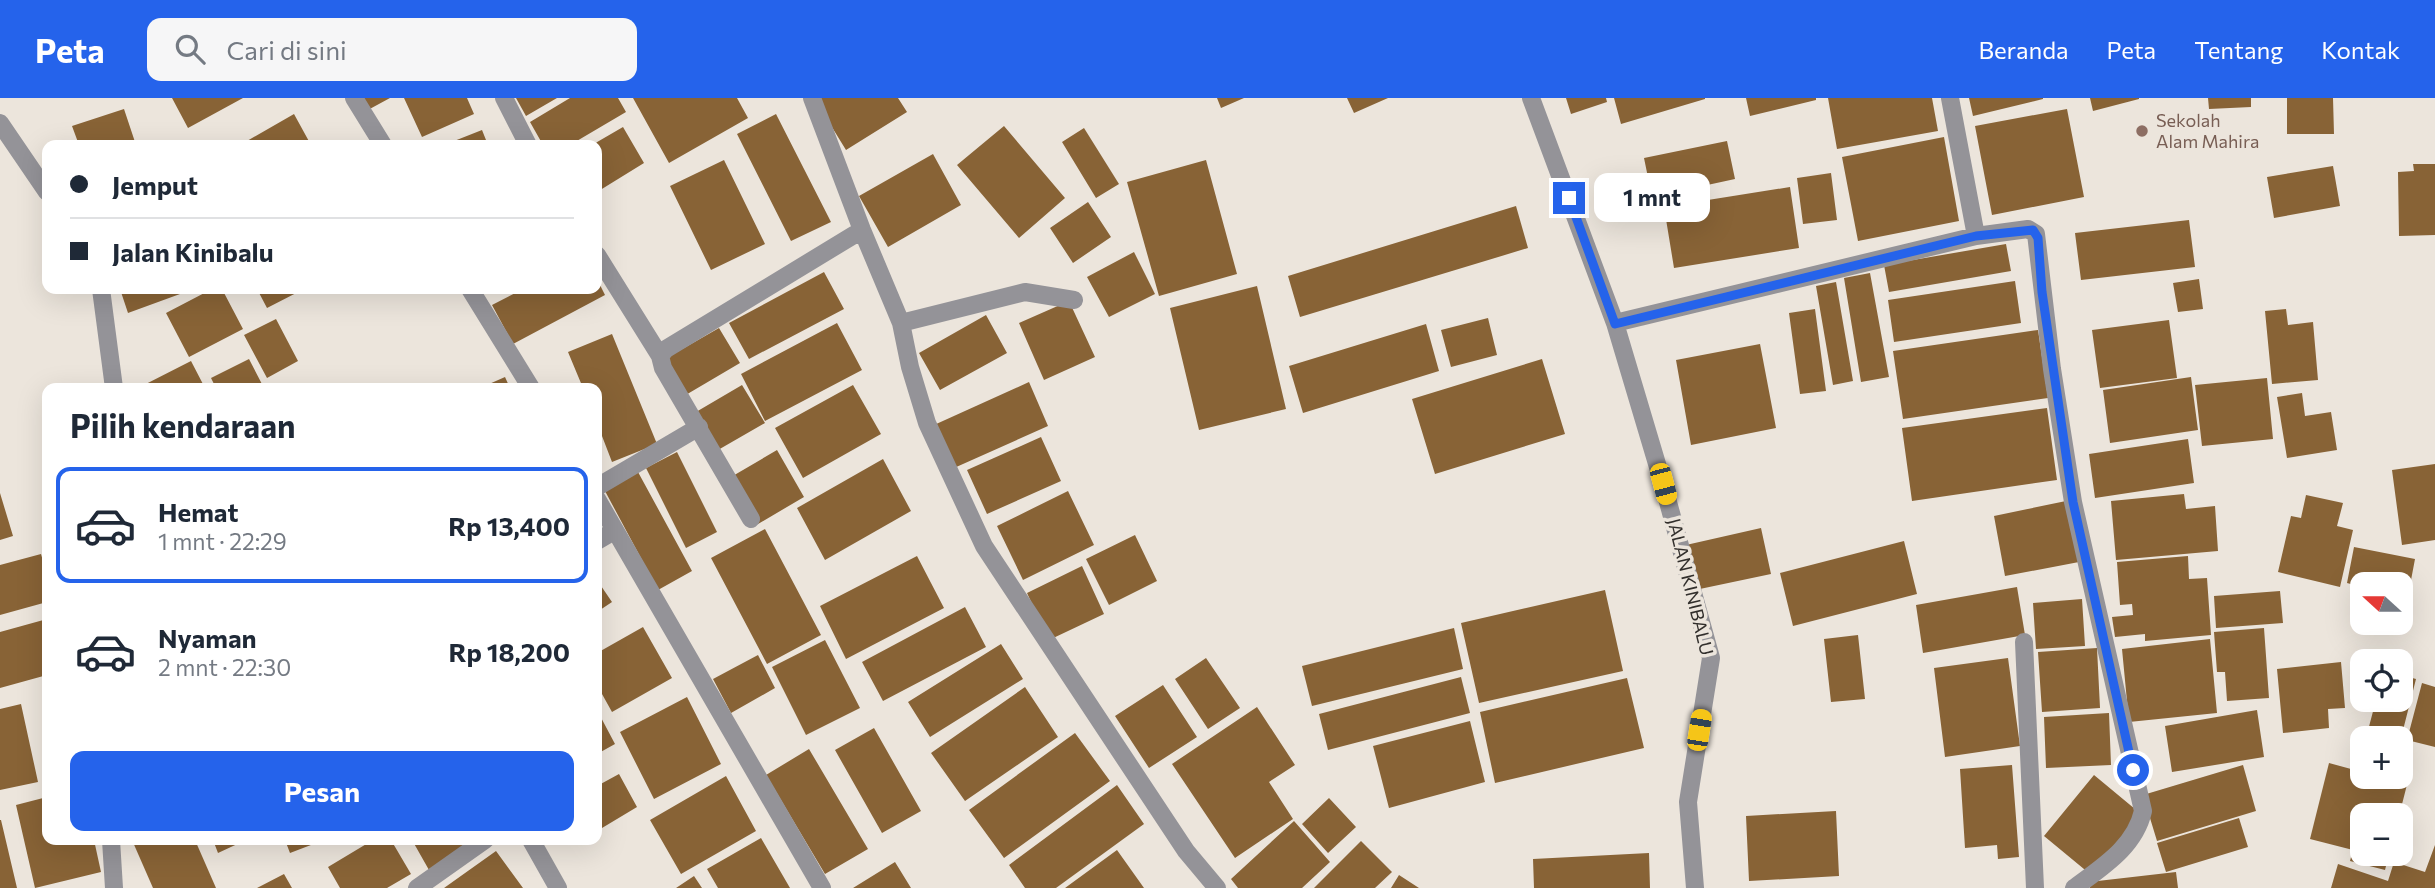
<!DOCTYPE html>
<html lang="id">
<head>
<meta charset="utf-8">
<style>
  :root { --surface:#fff; --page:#f6f6f7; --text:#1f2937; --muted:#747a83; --line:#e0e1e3; --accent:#2563eb }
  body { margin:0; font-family:Commissioner,sans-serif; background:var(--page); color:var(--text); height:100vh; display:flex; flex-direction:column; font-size:26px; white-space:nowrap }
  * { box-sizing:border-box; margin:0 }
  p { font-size:23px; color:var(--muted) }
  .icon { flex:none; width:38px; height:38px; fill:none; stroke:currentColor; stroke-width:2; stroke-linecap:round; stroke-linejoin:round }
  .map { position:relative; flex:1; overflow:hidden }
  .sheet { position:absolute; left:42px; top:285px; width:560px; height:462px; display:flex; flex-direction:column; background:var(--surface); border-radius:14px; box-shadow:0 7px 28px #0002 }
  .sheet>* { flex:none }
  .guide { position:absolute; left:42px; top:42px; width:560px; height:154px; border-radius:14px; box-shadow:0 7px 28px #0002; display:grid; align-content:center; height:154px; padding:0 28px; background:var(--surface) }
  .needle { width:46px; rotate:291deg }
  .fabs { position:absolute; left:2350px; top:474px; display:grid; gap:14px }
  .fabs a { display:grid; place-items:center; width:63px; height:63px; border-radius:14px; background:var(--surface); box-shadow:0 7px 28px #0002; font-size:35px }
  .end { position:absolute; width:32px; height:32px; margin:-16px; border:9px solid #2563eb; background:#fff; box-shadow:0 0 0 4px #fff }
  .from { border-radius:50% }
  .bubble { position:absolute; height:49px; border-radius:14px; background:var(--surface); box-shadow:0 7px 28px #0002; font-size:23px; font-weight:700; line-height:49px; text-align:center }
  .car { position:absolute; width:21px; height:42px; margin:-21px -10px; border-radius:9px; box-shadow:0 0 5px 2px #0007; background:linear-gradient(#f5c518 24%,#345 0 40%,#f5c518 0 76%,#345 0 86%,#f5c518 0) }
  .guide b { display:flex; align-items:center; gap:24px; height:66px; font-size:26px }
  .guide b+b { border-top:2px solid var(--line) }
  .guide i { width:18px; height:18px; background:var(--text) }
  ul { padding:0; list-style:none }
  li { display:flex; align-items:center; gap:21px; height:116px; margin:0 14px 10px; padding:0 14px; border:4px solid transparent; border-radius:14px }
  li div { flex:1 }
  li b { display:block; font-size:26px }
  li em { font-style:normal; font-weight:700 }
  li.selected { border-color:var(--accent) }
  li>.icon { width:63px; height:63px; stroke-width:1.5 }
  h2 { padding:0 28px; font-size:32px; line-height:84px }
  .button { display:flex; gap:14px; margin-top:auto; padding:14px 28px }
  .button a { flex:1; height:80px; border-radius:14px; background:var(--accent); color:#fff; font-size:28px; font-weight:700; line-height:80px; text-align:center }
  header { display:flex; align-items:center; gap:42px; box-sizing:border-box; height:98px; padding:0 35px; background:var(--accent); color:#fff }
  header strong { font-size:33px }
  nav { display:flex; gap:38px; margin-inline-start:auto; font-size:24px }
  .search { width:490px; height:63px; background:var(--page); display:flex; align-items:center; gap:18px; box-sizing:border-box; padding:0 24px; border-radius:14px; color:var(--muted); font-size:26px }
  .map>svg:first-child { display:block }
</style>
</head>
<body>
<header>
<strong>Peta</strong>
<div class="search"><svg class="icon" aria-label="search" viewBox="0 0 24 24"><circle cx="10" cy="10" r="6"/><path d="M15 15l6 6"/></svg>Cari di sini</div>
<nav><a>Beranda</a><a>Peta</a><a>Tentang</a><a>Kontak</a></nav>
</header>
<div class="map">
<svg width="2435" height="790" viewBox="0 0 2435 790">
  <rect width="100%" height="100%" fill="#ece5dc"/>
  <path fill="#886336" d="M172 0H243L188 30Z
    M359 0H390L366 13Z
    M404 0H467L474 16 422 39Z
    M516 0H557L526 18Z
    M570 0H618L626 14 570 47H543L530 24Z
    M633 0H737L748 20 669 65Z
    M814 0H898L907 14 846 52Z
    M1217 0H1244L1221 10Z
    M1347 0H1388L1354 15Z
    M1566 0H1606L1607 4 1571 16Z
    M1614 0H1705V1L1621 26Z
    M1746 0H1816V2L1750 18Z
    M1828 0H1932L1938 33 1837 51Z
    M1969 0H2043V1L1973 18Z
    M2090 0H2139V1L2093 13Z
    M2208 0H2251V9L2209 11Z
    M2287 0H2333L2334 36H2287Z
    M124 11 136 47H79L72 28Z
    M2067 11 2084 99 1992 117 1975 28Z
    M294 16 311 47H240Z
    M776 16 831 124 791 143 737 36Z
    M1004 28 1065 100 1019 140 957 67Z
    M623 29 644 65 597 94V47H592Z
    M1084 30 1119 86 1096 100 1062 44Z
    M482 32 488 47H444Z
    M1944 39 1959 123 1858 143 1842 59Z
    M1727 43 1735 81 1652 99 1644 60Z
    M933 56 961 107 888 149 859 98Z
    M724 62 765 146 711 172 670 88Z
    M1206 62 1237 176 1159 198 1127 84Z
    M2413 66H2435V137L2399 138 2398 74 2414 73Z
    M2333 68 2340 108 2274 120 2267 79Z
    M1831 75 1837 122 1803 126 1797 80Z
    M1642 87 1646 108 1602 116 1598 96Z
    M1790 89 1799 150 1674 170 1664 109Z
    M1088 104 1111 139 1073 165 1050 130Z
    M1516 108 1528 150 1300 219 1288 178Z
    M2189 122 2195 169 2081 182 2075 135Z
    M2006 146 2011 173 1889 194 1884 167Z
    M1134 154 1155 196 1109 219 1087 179Z
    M824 174 844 211 749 261 729 225Z
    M1870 175 1889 279 1861 284 1844 180Z
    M597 181 605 197 513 246 492 207 523 191H597Z
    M2199 181 2203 211 2178 214 2173 185Z
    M2015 183 2021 225 1894 244 1888 202Z
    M1836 184 1853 283 1833 287 1816 188Z
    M1257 188 1286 311 1199 332 1170 210Z
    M120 191H178L180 196 128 215Z
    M212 191H222L243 231 189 259 166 215Z
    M257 191H304L267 210Z
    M1069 203 1095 259 1044 282 1019 225Z
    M1815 211 1826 293 1800 296 1789 215Z
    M2286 211 2288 227 2313 224 2318 282 2272 286 2265 213Z
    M986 217 1007 255 940 292 919 255Z
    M1488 220 1497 257 1451 269 1441 232Z
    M276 221 298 263 267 280 244 237Z
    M2169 222 2177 280 2100 290 2092 232Z
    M837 225 862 272 765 323 741 276Z
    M1426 226 1439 273 1303 315 1289 268Z
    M719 230 740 265 684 298 663 262Z
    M2038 232 2048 300 1903 321 1893 253Z
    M612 236 657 346 612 364 597 325V290H583L568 254Z
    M1760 246 1776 330 1691 347 1676 262Z
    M249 261 264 290H216L211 280Z
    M1542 261 1565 336 1435 376 1412 301Z
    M191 263 205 290H138Z
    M505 279 510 290H480Z
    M2191 279 2198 332 2110 345 2103 292Z
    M2267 280 2273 341 2202 348 2195 287Z
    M1029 284 1048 328 954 370 934 327Z
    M742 287 765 325 718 352 696 314Z
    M853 287 881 336 803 380 775 330Z
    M2302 295 2305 318 2331 314 2337 352 2287 360 2277 299Z
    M2047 310 2057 382 1912 403 1902 330Z
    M1041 339 1061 383 987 416 967 372Z
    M2188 341 2194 385 2095 400 2089 356Z
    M777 352 804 399 758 426 731 379Z
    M677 354 717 434 686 450 646 370Z
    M883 361 911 413 825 462 797 410Z
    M2435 366V442L2402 447 2392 372Z
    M638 374 692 473 658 492 605 393Z
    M1068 393 1094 447 1023 482 997 428Z
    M0 395 13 438 0 442Z
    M2184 396 2186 411 2215 408 2218 453 2116 462 2111 403Z
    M2306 397 2343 405 2337 428 2353 432 2340 489 2278 474 2291 418 2301 420Z
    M2066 403 2079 464 2005 478 1994 418Z
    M1761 430 1771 476 1695 492 1686 447Z
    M765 431 821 537 767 566 711 460Z
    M1135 437 1157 483 1109 507 1086 461Z
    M1904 443 1917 496 1793 528 1780 475Z
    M2354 449 2415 461 2408 498 2401 496V486H2362V489L2347 485Z
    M41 456 47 477V504L0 517V467Z
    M917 458 944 510 846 561 820 508Z
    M2188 458 2189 481 2207 480 2211 537 2145 543V536L2115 539 2112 519 2133 517 2132 506 2120 507 2117 464Z
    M1082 468 1104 516 1049 542 1027 495Z
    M597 482 612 504 597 514Z
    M2017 489 2025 537 1923 555 1916 507Z
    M1605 492 1623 573 1479 605 1461 525Z
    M2280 493 2283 525 2216 530 2214 498Z
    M2082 501 2085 548 2036 551 2033 505Z
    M965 509 986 549 883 603 862 564Z
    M47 521V577L0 590V534Z
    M643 529 672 580 612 614 597 587V555Z
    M1454 530 1463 571 1312 608 1302 568Z
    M2264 530 2269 600 2227 603 2225 574H2217L2214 534Z
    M1858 537 1865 601 1831 604 1824 541Z
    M2210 541 2217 615 2129 624 2122 551Z
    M825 542 860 610 806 637 772 569Z
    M1001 546 1023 581 930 639 908 604Z
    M2097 550 2100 610 2042 614 2038 554Z
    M758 557 775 590 731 615 713 581Z
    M1206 560 1240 610 1208 631 1175 581Z
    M2008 560 2020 648 1945 659 1934 570Z
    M2341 564 2345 610 2328 611 2329 630 2283 635 2277 571Z
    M2401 577 2416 581 2401 640H2366L2376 602H2401Z
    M1461 579 1470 615 1328 652 1319 616Z
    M1627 580 1644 650 1495 685 1480 614Z
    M2422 585 2435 589V649L2407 642Z
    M1163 587 1197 639 1149 670 1115 618Z
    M1025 589 1058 639 965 703 931 655Z
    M687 599 721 666 654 701 620 634Z
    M21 606 38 684 0 692V611Z
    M1257 609 1295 667 1269 684 1293 721 1235 760 1172 666Z
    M597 612 615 646 597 656Z
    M2257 612 2264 659 2172 674 2165 628Z
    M2109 615 2111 667 2046 670 2044 619Z
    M1470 623 1485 684 1389 710 1373 648Z
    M874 630 921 713 882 735 835 652Z
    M1075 635 1110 683 1004 760 969 712Z
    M809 651 868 751 825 776 766 677Z
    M2329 665 2362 674V679H2401V668L2411 671 2399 718H2362V756H2389L2385 772 2350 763 2353 752 2310 741Z
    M2012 667 2019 759 1998 761 1997 747 1965 750 1960 671Z
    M2243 667 2256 713 2157 743 2143 697Z
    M619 676 637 709 597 733V688Z
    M2094 677 2141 716 2090 776 2044 738Z
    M726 678 756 733 681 776 650 722Z
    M1117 687 1144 726 1056 790H1025L1009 767Z
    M47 699V742H94L101 774 35 790 16 707Z
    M1329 700 1356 729 1328 755 1302 726Z
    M1836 713 1839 778 1749 783 1746 718Z
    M2239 720 2248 749 2166 774 2157 745Z
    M0 722H1L17 790H0Z
    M1294 723 1330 764 1302 790H1238L1231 781Z
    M761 740 790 790H718L707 771Z
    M132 742H195L216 790H153Z
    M213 742H246L218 755Z
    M285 742H324L290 755Z
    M373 742H391L411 776 387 790H340L328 769Z
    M412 742H478L429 772Z
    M1361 743 1392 774 1375 790H1314Z
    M2435 747V790H2331L2338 766 2388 783 2394 764 2425 774Z
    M1117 752 1144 790H1065Z
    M496 753 523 790H444Z
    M1649 755 1650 790H1534L1533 761Z
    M895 764 911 790H853Z
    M2176 774 2178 790H2090L2089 784Z
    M284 776 292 790H257Z
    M1399 777 1419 790H1391Z
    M694 778 702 790H676Z"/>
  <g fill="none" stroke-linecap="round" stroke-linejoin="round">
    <path stroke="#949398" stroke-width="18" d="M354 0 383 47
      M504 0 528 47
      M812 0 862 132 901 225 910 269 927 325 984 448 1186 753 1217 790
      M1531 0 1615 225 1663 386 1711 560 1688 704 1695 790
      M1950 0 1976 138
      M0 25 47 94
      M597 157 660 258
      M101 191 114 290
      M470 191 531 290
      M901 225 1025 194 1074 202
      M1615 225 1976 138 2028 131 2036 136 2052 271 2073 404 2143 713C2135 749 2102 769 2074 790
      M597 389 699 329
      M597 401 822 790
      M751 421 663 270 660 258 666 251 862 132
      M597 443 614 433
      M2024 544 2035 790
      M111 742 114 790
      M531 742 558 790
      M417 790 485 742"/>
  </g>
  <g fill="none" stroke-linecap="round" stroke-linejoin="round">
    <path stroke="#2563eb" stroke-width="9" d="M1569 100 1615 226 1976 138 2033 132 2038 140 2042 194 2073 404 2133 672"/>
  </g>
  <circle fill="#8d6e63" stroke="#ece5dc" stroke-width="2.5" cx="2142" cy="33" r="7"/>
  <g text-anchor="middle" stroke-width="7" stroke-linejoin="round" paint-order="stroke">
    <g font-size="18" fill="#785e54" stroke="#ece5dc" text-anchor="start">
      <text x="2156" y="29">Sekolah<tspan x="2156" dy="21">Alam Mahira</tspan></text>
    </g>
    <g font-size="18" fill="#322f2c" stroke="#ece5dc">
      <text transform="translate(1690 489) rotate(76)" y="6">JALAN KINIBALU</text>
    </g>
  </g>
</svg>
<div class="fabs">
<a><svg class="needle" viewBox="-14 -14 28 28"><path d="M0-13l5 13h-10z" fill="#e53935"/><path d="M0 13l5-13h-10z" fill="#747a83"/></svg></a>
<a><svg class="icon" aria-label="locate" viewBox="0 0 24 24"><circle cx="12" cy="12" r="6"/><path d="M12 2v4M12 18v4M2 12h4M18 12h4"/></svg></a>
<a>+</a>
<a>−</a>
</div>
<i class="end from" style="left:2133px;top:672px"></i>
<i class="end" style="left:1569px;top:100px"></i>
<div class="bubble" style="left:1594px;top:75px;width:116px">1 mnt</div>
<i class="car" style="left:1663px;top:386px;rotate:165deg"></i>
<i class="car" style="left:1699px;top:632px;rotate:9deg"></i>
<div class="guide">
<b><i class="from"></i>Jemput</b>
<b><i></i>Jalan Kinibalu</b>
</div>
<section class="sheet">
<h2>Pilih kendaraan</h2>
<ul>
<li class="selected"><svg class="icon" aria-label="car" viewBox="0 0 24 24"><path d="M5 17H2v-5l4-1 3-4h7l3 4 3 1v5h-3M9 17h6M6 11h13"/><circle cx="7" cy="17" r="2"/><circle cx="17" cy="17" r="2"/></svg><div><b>Hemat</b><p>1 mnt · 22:29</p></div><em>Rp 13,400</em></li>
<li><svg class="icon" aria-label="car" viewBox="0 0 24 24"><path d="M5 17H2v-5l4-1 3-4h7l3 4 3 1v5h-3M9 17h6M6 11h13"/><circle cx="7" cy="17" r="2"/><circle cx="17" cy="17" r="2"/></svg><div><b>Nyaman</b><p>2 mnt · 22:30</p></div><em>Rp 18,200</em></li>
</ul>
<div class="button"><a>Pesan</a></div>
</section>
</div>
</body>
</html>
